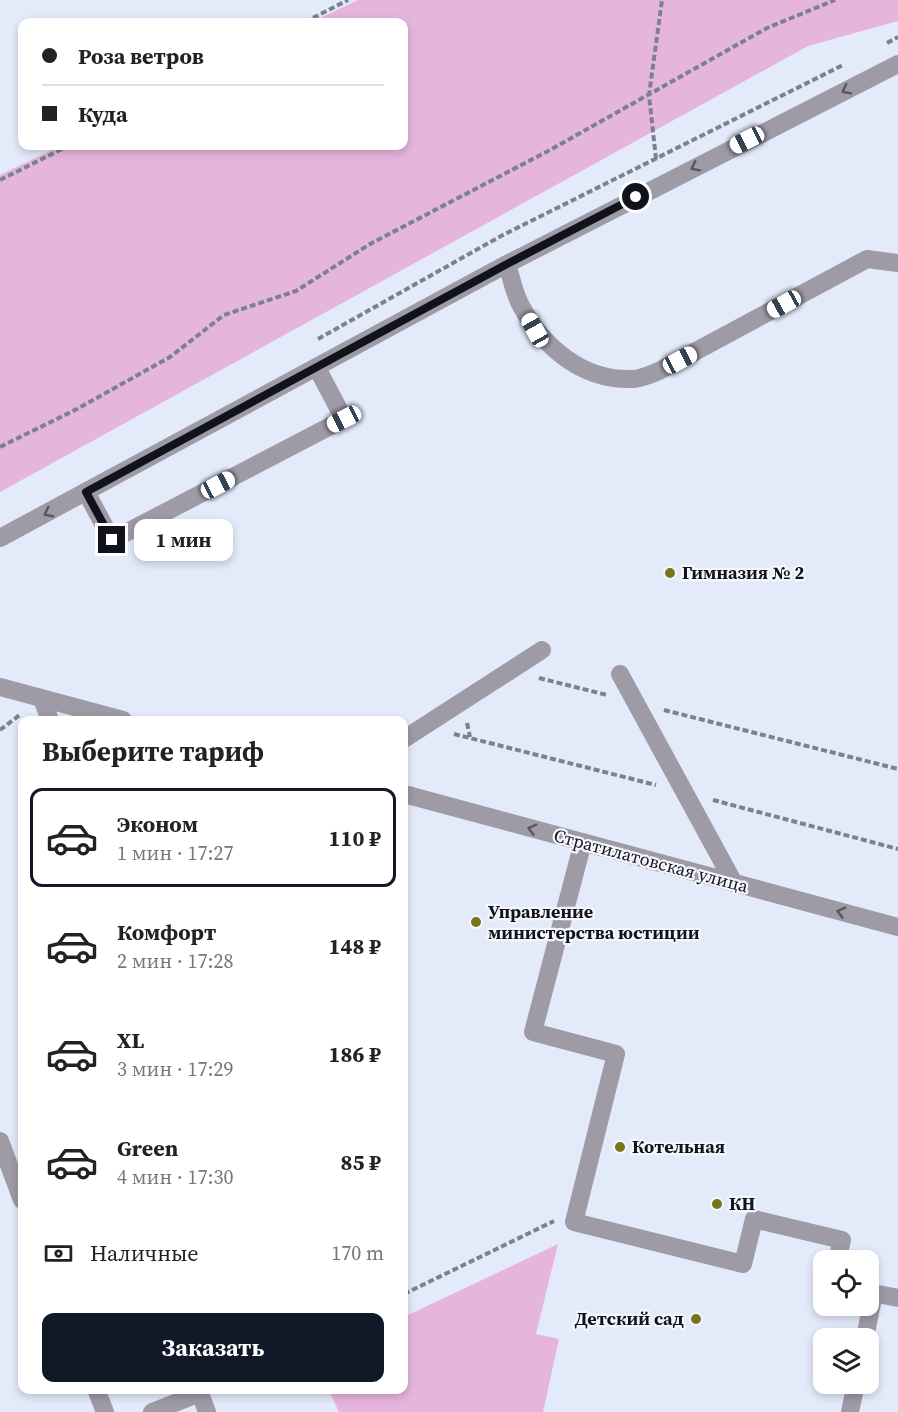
<!DOCTYPE html>
<html lang="ru">
<head>
<meta charset="utf-8">
<style>
  :root { --surface:#fff; --page:#f6f6f6; --text:#222; --muted:#767676; --line:#e0e0e0; --accent:#111827 }
  body { margin:0; font-family:"Source Serif 4",serif; background:var(--page); color:var(--text); height:100vh; display:flex; flex-direction:column; font-size:22px; white-space:nowrap }
  * { box-sizing:border-box; margin:0 }
  p { font-size:20px; color:var(--muted) }
  .icon { flex:none; width:33px; height:33px; fill:none; stroke:currentColor; stroke-width:2; stroke-linecap:round; stroke-linejoin:round }
  .map { position:relative; flex:1; overflow:hidden }
  .sheet { position:absolute; left:18px; top:716px; width:390px; height:678px; display:flex; flex-direction:column; background:var(--surface); border-radius:12px; box-shadow:0 3px 9px #0003 }
  .sheet>* { flex:none }
  .guide { position:absolute; left:18px; top:18px; width:390px; height:132px; border-radius:12px; box-shadow:0 3px 9px #0003; display:grid; align-content:center; height:132px; padding:0 24px; background:var(--surface) }
  .controls { position:absolute; left:813px; top:1250px; display:grid; gap:12px }
  .controls a { display:grid; place-items:center; width:66px; height:66px; border-radius:12px; background:var(--surface); box-shadow:0 3px 9px #0003; font-size:30px }
  .end { position:absolute; width:27px; height:27px; margin:-14px; border:8px solid #10131c; background:#fff; box-shadow:0 0 0 3px #fff }
  .from { border-radius:50% }
  .bubble { position:absolute; height:42px; border-radius:12px; background:var(--surface); box-shadow:0 3px 9px #0003; font-size:20px; font-weight:700; line-height:42px; text-align:center }
  .car { position:absolute; width:18px; height:36px; margin:-18px -9px; border-radius:8px; box-shadow:0 0 4px 2px #0007; background:linear-gradient(#fff 24%,#345 0 40%,#fff 0 76%,#345 0 86%,#fff 0) }
  .guide b { display:flex; align-items:center; gap:21px; height:57px; font-size:22px }
  .guide b+b { border-top:2px solid var(--line) }
  .guide i { width:15px; height:15px; background:var(--text) }
  ul { padding:0; list-style:none }
  li { display:flex; align-items:center; gap:18px; height:99px; margin:0 12px 9px; padding:0 12px; border:3px solid transparent; border-radius:12px }
  li div { flex:1 }
  li b { display:block; font-size:22px }
  li em { font-style:normal; font-weight:700 }
  li.selected { border-color:var(--accent) }
  li>.icon { width:54px; height:54px; stroke-width:1.5 }
  h2 { padding:0 24px; font-size:27px; line-height:72px }
  .pay { display:flex; align-items:center; gap:15px; height:66px; padding:0 24px; font-size:22px }
  .pay p { margin-inline-start:auto }
  .action { display:flex; gap:12px; margin-top:auto; padding:12px 24px }
  .action a { flex:1; height:69px; border-radius:12px; background:var(--accent); color:#fff; font-size:24px; font-weight:700; line-height:69px; text-align:center }
  .map>svg:first-child { display:block }
</style>
</head>
<body>
<div class="map">
<svg width="898" height="1412" viewBox="0 0 898 1412">
  <rect width="100%" height="100%" fill="#e3eafa"/>
  <path fill="#e6b5dc" d="M358 0H898V21L808 46 0 492V175L60 146H404V22H312Z
    M558 1244 536 1334 559 1339 543 1412H339L328 1389H404V1317Z"/>
  <g fill="none" stroke-linecap="round" stroke-linejoin="round">
    <path stroke="#7c818e" stroke-width="4" stroke-dasharray="6 3" stroke-linecap="butt" d="M305 22 348 0
      M887 43 898 37
      M656 159 649 95 662 0
      M0 180 68 146
      M318 339 501 236 843 65
      M0 447 77 409 170 357 224 315 296 291 370 244 550 150 767 28 835 0
      M539 678 607 695
      M664 710 898 769
      M467 723 470 737
      M0 730 21 714
      M454 734 656 785
      M713 800 898 849
      M404 1294 554 1221"/>
    <path stroke="#9e9aa6" stroke-width="18" d="M507 264C511 277 514 292 520 304 542 346 582 381 632 379 641 379 651 374 659 371L867 259 898 263
      M86 492 112 540 344 419 317 368
      M0 538 507 264 898 64
      M620 674 734 883
      M0 687 123 720
      M42 699 50 720
      M404 739 542 650
      M404 794 898 927
      M583 842 533 1032 616 1054 574 1222 743 1264 754 1219 842 1240 837 1260
      M0 1141 22 1200
      M868 1292 898 1298
      M865 1338 874 1293
      M96 1389 105 1412
      M152 1412 200 1393 207 1412
      M850 1412 856 1383"/>
  </g>
  <defs><path id="oneway-chevron" d="M-2-3.5L2.5 0L-2 3.5" fill="none" stroke-width="1.6" stroke-linecap="round" stroke-linejoin="round" transform="scale(1.5)"/></defs>
  <g stroke="#575661">
    <use href="#oneway-chevron" transform="translate(846 90) rotate(153)"/>
    <use href="#oneway-chevron" transform="translate(695 167) rotate(153)"/>
    <use href="#oneway-chevron" transform="translate(48 513) rotate(152)"/>
    <use href="#oneway-chevron" transform="translate(532 829) rotate(-165)"/>
    <use href="#oneway-chevron" transform="translate(841 912) rotate(-165)"/>
  </g>
  <g fill="none" stroke-linecap="round" stroke-linejoin="round">
    <path stroke="#10131c" stroke-width="8" d="M112 540 86 492 507 264 636 197"/>
  </g>
  <g fill="#75751a" stroke="#f5f7fd" stroke-width="2">
    <circle cx="670" cy="573" r="6"/>
    <circle cx="476" cy="922" r="6"/>
    <circle cx="620" cy="1147" r="6"/>
    <circle cx="717" cy="1204" r="6"/>
    <circle cx="696" cy="1319" r="6"/>
  </g>
  <g text-anchor="middle" stroke-width="4.5" stroke-linejoin="round" paint-order="stroke">
    <g font-size="18" font-weight="bold" fill="#10131c" stroke="#f5f7fd" text-anchor="start">
      <text x="682" y="579">Гимназия № 2</text>
      <text x="488" y="918">Управление<tspan x="488" dy="21">министерства юстиции</tspan></text>
      <text x="632" y="1153">Котельная</text>
      <text x="729" y="1210">КН</text>
      <text x="684" y="1325" text-anchor="end">Детский сад</text>
    </g>
    <g font-size="18" fill="#10131c" stroke="#f5f7fd">
      <text transform="translate(651 861) rotate(15)" y="6">Стратилатовская улица</text>
    </g>
  </g>
</svg>
<div class="controls">
<a><svg class="icon" aria-label="locate" viewBox="0 0 24 24"><circle cx="12" cy="12" r="6"/><path d="M12 2v4M12 18v4M2 12h4M18 12h4"/></svg></a>
<a><svg class="icon" aria-label="layers" viewBox="0 0 24 24"><path d="M12 4l9 5-9 5-9-5zM3 14l9 5 9-5"/></svg></a>
</div>
<i class="end from" style="left:636px;top:197px"></i>
<i class="end" style="left:112px;top:540px"></i>
<div class="bubble" style="left:134px;top:519px;width:99px">1 мин</div>
<i class="car" style="left:747px;top:140px;rotate:243deg"></i>
<i class="car" style="left:784px;top:304px;rotate:241deg"></i>
<i class="car" style="left:535px;top:330px;rotate:331deg"></i>
<i class="car" style="left:680px;top:360px;rotate:62deg"></i>
<i class="car" style="left:344px;top:419px;rotate:243deg"></i>
<i class="car" style="left:218px;top:485px;rotate:62deg"></i>
<div class="guide">
<b><i class="from"></i>Роза ветров</b>
<b><i></i>Куда</b>
</div>
<section class="sheet">
<h2>Выберите тариф</h2>
<ul>
<li class="selected"><svg class="icon" aria-label="car" viewBox="0 0 24 24"><path d="M5 17H2v-5l4-1 3-4h7l3 4 3 1v5h-3M9 17h6M6 11h13"/><circle cx="7" cy="17" r="2"/><circle cx="17" cy="17" r="2"/></svg><div><b>Эконом</b><p>1 мин · 17:27</p></div><em>110 ₽</em></li>
<li><svg class="icon" aria-label="car" viewBox="0 0 24 24"><path d="M5 17H2v-5l4-1 3-4h7l3 4 3 1v5h-3M9 17h6M6 11h13"/><circle cx="7" cy="17" r="2"/><circle cx="17" cy="17" r="2"/></svg><div><b>Комфорт</b><p>2 мин · 17:28</p></div><em>148 ₽</em></li>
<li><svg class="icon" aria-label="car" viewBox="0 0 24 24"><path d="M5 17H2v-5l4-1 3-4h7l3 4 3 1v5h-3M9 17h6M6 11h13"/><circle cx="7" cy="17" r="2"/><circle cx="17" cy="17" r="2"/></svg><div><b>XL</b><p>3 мин · 17:29</p></div><em>186 ₽</em></li>
<li><svg class="icon" aria-label="car" viewBox="0 0 24 24"><path d="M5 17H2v-5l4-1 3-4h7l3 4 3 1v5h-3M9 17h6M6 11h13"/><circle cx="7" cy="17" r="2"/><circle cx="17" cy="17" r="2"/></svg><div><b>Green</b><p>4 мин · 17:30</p></div><em>85 ₽</em></li>
</ul>
<div class="pay"><svg class="icon" aria-label="cash" viewBox="0 0 24 24"><path d="M3 7h18v10H3z"/><circle cx="12" cy="12" r="2"/></svg>Наличные<p>170 m</p></div>
<div class="action"><a>Заказать</a></div>
</section>
</div>
</body>
</html>
